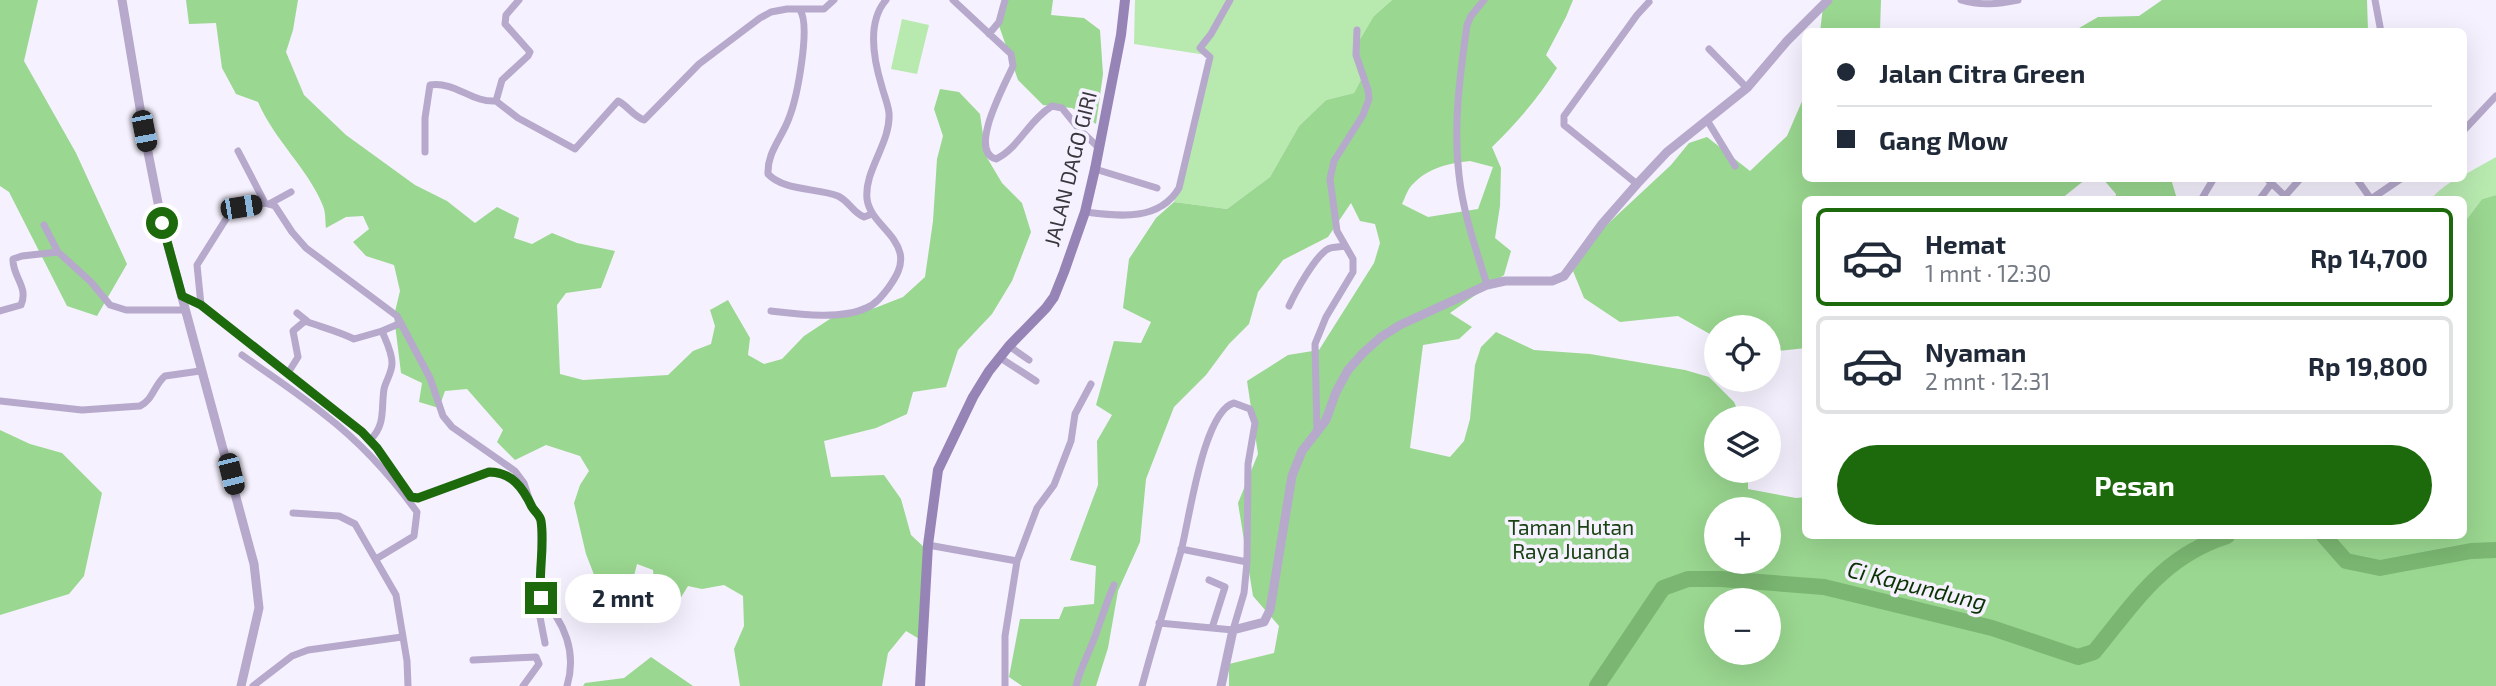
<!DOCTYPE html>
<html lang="id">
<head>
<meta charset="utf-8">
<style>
  :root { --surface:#fff; --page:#f2f2f3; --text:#1f2937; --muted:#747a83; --line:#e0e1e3; --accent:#1c6a0c }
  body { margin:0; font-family:"Exo 2",sans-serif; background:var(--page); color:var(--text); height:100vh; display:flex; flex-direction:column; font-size:26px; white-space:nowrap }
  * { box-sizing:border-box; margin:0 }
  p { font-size:23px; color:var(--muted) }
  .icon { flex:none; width:38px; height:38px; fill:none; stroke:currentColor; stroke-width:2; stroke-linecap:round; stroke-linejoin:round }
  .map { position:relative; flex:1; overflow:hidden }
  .side { position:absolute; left:1802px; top:196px; width:665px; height:343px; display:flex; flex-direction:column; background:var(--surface); border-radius:10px; box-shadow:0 7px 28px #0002 }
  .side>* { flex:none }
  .hud { position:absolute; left:1802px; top:28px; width:665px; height:154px; border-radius:10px; box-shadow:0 7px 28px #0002; display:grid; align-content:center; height:154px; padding:0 35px; background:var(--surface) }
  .fabs { position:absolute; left:1704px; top:315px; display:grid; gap:14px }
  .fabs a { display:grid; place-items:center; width:77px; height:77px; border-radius:50%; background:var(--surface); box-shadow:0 7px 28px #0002; font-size:35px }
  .end { position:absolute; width:32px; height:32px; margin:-16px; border:9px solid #1c6a0c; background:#fff; box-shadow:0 0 0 4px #fff }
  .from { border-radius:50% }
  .bubble { position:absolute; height:49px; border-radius:24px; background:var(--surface); box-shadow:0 7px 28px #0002; font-size:23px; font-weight:700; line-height:49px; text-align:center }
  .car { position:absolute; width:21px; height:42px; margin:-21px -10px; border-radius:9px; box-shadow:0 0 5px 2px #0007; background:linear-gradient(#222 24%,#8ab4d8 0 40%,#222 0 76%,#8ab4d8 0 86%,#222 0) }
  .hud b { display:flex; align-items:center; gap:24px; height:66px; font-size:26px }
  .hud b+b { border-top:2px solid var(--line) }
  .hud i { width:18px; height:18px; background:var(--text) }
  ul { padding:12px 0 0; list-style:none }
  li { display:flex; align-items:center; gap:21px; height:98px; margin:0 14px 10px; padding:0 21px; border:4px solid var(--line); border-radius:10px }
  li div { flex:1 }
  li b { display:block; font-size:26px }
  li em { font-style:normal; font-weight:700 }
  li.selected { border-color:var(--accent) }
  li>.icon { width:63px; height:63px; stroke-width:1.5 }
  .action { display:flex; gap:14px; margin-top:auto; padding:14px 35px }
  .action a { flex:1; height:80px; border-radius:42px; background:var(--accent); color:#fff; font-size:28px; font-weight:700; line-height:80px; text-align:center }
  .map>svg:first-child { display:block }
</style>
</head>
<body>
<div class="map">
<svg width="2496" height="686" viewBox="0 0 2496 686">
  <rect width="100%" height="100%" fill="#f6f1fe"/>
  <path fill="#b8eab0" d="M1135 0H1392L1374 16 1362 78 1354 93 1326 100 1299 126 1270 177 1227 209 1174 202 1213 56 1134 44Z
    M902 19 929 25 917 74 891 69Z
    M2496 157V195L2482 199 2464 223V200H2430C2439 190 2451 179 2464 178V175Z"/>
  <path fill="#9ad790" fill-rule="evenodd" d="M0 0H38L24 61 76 153 127 264 97 316 67 306 9 192 0 186Z
    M186 0H298L293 30 286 52 304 95 346 135 415 185 447 201 475 223 497 207 519 218 514 238 532 244 552 233 577 243 615 251 601 288 566 293 557 305 560 374 583 380 668 375 693 351 711 344 715 326 710 310 728 300 750 338 748 355 764 364 782 359 804 336 836 315 875 308 903 297 925 277 933 221 937 159 943 136 934 109 940 89 959 92 980 114 986 156 1002 183 1022 203 1031 232 1012 281 992 314 958 350 946 387 913 392 907 414 876 428 824 441 831 477 884 475 901 499 911 535 927 550 921 640 906 631 888 653 882 686H740L734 649 744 626 743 596 724 585 702 589 688 586 680 599 655 591 653 570 637 564 631 588 634 604 622 617 605 603 586 554 574 503 580 485 589 471 580 456 546 445 515 460 497 442 503 430 467 389 445 391 439 408 419 402 422 383 401 373 394 316 400 291 394 265 366 256 353 242 369 229 363 216 346 217 326 228C325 221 326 213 323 206 309 170 275 141 258 102L236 94 222 68 216 23 189 24Z
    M1004 0H1053L1051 15 1084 18 1100 30 1103 74 1096 124 1072 108 1043 105 1018 80 997 20Z
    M1392 0H1573L1566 17 1546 55 1557 68C1539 97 1517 123 1492 147L1501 168 1500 206 1495 238 1511 251 1504 275 1450 313 1472 327 1459 339 1423 345 1410 448 1450 457 1464 441 1470 419 1475 365 1481 347 1496 332 1534 350 1590 354 1685 370 1709 377 1734 402 1741 418H1717V471H1748V489L1796 498 1806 497V536H2464V223L2482 199 2496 195V686H1229V664L1274 653 1279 626 1253 596 1238 503 1258 454 1247 381 1288 355 1319 350 1374 263 1380 243 1375 224 1360 221 1351 203 1328 237 1283 260 1258 292 1249 324 1229 344 1206 375 1174 407 1146 479 1140 542 1118 591 1108 648 1096 686H1022L1009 677 1020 619H1059L1064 607 1094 604 1096 566 1070 560 1098 485 1097 441 1112 415 1096 405 1114 341 1141 343 1151 322 1123 308 1129 259 1156 218 1174 202 1227 209 1270 177 1299 126 1326 100 1354 93 1362 78 1354 50 1374 16ZM1470 161 1493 167 1478 209 1428 217 1402 204C1405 198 1408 188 1413 184 1428 168 1449 163 1470 161ZM1717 509H1769V562H1717ZM1717 600H1769V653H1717Z
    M1828 0H1881L1880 31 1820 32 1823 7Z
    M2162 0H2367L2368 31H2074L2098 17 2139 16Z
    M1806 92V178L2086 179 2061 199 1806 200V348L1769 352V327H1717V338L1678 316 1620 322 1584 298 1573 271 1598 233 1671 165 1689 143 1707 137 1750 171 1787 136Z
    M2103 179H2171L2177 199H2115L2116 194Z
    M0 430 30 444 62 453 102 493 84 576 69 594 0 615Z
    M651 657 693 686H583L585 683 624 678Z"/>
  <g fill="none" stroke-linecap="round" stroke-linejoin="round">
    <path stroke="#7bb772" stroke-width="16" d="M2324 536 2346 561 2380 568 2471 551 2496 550
      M1597 686 1663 588 1688 579H1721L1824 587 1992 628 2078 657 2094 652C2135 602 2163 556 2227 536"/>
    <path stroke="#b6a9cc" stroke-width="7" d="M519 0 506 15 505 24 530 52 528 56 502 80 496 101 518 118 575 149 618 101C628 106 633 116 644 120L647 117 699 64 760 18 771 12 787 9H824L834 0
      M953 0 1011 54 1013 66C1006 83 967 151 996 159 1018 149 1028 121 1052 106L1062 108 1079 129 1099 148
      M1484 0 1471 16 1467 25C1460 75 1453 125 1459 175 1463 213 1476 249 1487 285
      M1961 0C1981 6 1998 4 2018 0
      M2375 0 2381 32
      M800 10C811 26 797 98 789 118 782 138 767 152 768 174 784 191 817 188 838 196 849 201 853 213 864 217L872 214
      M989 34 999 22 1005 0
      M1709 49 1747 88
      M1707 120 1735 166
      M2464 130 2496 96
      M238 151 265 203
      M425 152V118L430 85C455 81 472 103 496 101
      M1095 169 1157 188
      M2266 178 2285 196
      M2356 178 2371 199 2402 178
      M1637 184 1564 125V116L1637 15 1649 2
      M2201 200 2214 178
      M2259 200 2271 184
      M2286 200 2285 196 2301 178
      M269 204 291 192
      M1085 212C1118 216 1159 222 1179 188L1209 61 1210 57 1200 48 1211 34 1230 0
      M44 225 58 252 91 282 110 305 126 310H185
      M182 296 201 305 362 432 377 448 411 497 418 498 489 472C507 472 515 481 526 494
      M201 305 197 265 231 211 265 203 275 206 292 232 306 248 397 316 430 378 443 416 452 427 515 471 524 483 532 507 541 518V598L539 612 545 643
      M1289 306C1295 293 1315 256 1328 249 1332 247 1340 247 1345 246
      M0 311 21 305C29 287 12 276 13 259L22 256 58 252
      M771 311C797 314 842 320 866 308 876 304 882 296 889 287 896 277 903 266 900 253 895 232 870 221 867 199 864 170 891 143 889 113 888 104 884 95 882 87 874 61 866 23 886 0
      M297 313 307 321
      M1009 346 1029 360
      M242 355C270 375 299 394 325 415 360 442 391 476 417 512L414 536 376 559
      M999 357 1036 381
      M288 373 298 357 293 331 305 321C321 327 338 331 354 339L382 331
      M0 401 82 410 140 406C153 400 154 385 165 376L200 371
      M1317 433 1315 344 1326 317 1353 272V259L1337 231 1330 179 1334 161 1363 115 1369 99 1368 90 1356 55 1357 30
      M370 440C386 425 381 408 384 389 386 380 392 373 392 363 392 352 386 341 382 331L401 323
      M293 513 339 516 355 524 396 595 407 661 408 686
      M928 545 1017 561
      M1209 580 1225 587 1212 628
      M541 598C565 622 577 653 567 686
      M1159 623 1233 630 1244 593 1247 562 1181 549
      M473 660 536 657 539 664 523 686
      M253 686 292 656 308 650 402 637
      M1005 686V636L1017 561 1037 508 1054 485 1071 441 1075 414 1091 384
      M1076 686C1080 669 1088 655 1094 639 1101 621 1106 603 1114 585
      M1142 686C1154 641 1168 596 1181 551 1189 522 1203 411 1234 403L1250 409 1255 423 1248 464 1247 562"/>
    <path stroke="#b6a9cc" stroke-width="9" d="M122 0 144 132 162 223 254 564 259 608 241 686
      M1221 686 1233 630 1264 622 1270 610 1292 476 1302 451 1326 420 1336 392 1348 370 1363 353 1381 337 1400 325 1487 285 1505 281H1552L1564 276 1602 224 1637 184 1667 152 1747 88 1787 41 1828 0"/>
    <path stroke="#9784b7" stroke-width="10" d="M920 686 928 545 938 470 973 397 989 371 1009 346 1046 308 1054 297 1064 272 1085 212 1095 169 1121 35 1125 0"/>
  </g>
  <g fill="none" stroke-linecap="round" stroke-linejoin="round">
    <path stroke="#1c6a0c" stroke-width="9" d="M162 223 182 296 201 305 362 432 377 448 411 497 418 498 489 472C512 472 523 488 532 507 535 512 540 515 541 521 545 546 538 573 541 598"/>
  </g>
  <g text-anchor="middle" stroke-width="7" stroke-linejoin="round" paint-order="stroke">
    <g font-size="21" fill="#39373d" stroke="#f6f1fe">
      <text transform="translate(1071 169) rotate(-76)" y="7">JALAN DAGO GIRI</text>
    </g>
    <g font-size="21" fill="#194213" stroke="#f6f1fe">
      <text x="1571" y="535">Taman Hutan<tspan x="1571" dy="24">Raya Juanda</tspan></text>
    </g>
    <g font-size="23" font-style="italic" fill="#093303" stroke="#f6f1fe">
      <text transform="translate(1917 586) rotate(14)" y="8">Ci Kapundung</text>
    </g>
  </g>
</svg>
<div class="fabs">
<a><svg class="icon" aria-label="locate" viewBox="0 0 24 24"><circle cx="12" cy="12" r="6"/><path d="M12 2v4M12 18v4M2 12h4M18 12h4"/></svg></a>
<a><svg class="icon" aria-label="layers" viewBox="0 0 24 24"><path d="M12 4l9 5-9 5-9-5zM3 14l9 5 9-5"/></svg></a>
<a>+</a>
<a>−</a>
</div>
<i class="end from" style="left:162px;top:223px"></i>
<i class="end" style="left:541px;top:598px"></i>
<div class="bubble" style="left:565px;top:574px;width:116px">2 mnt</div>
<i class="car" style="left:144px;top:131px;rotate:169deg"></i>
<i class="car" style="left:241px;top:207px;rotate:81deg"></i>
<i class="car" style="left:231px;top:474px;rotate:166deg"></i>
<div class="hud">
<b><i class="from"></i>Jalan Citra Green</b>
<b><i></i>Gang Mow</b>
</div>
<section class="side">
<ul>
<li class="selected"><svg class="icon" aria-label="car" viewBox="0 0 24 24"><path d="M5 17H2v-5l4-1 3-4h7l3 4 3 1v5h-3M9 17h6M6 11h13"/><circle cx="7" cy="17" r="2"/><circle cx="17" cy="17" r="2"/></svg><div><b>Hemat</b><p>1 mnt · 12:30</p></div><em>Rp 14,700</em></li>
<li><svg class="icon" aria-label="car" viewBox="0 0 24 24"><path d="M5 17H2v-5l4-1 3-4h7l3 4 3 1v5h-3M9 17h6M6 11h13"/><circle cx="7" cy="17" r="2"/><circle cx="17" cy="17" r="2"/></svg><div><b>Nyaman</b><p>2 mnt · 12:31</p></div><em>Rp 19,800</em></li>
</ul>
<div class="action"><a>Pesan</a></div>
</section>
</div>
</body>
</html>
